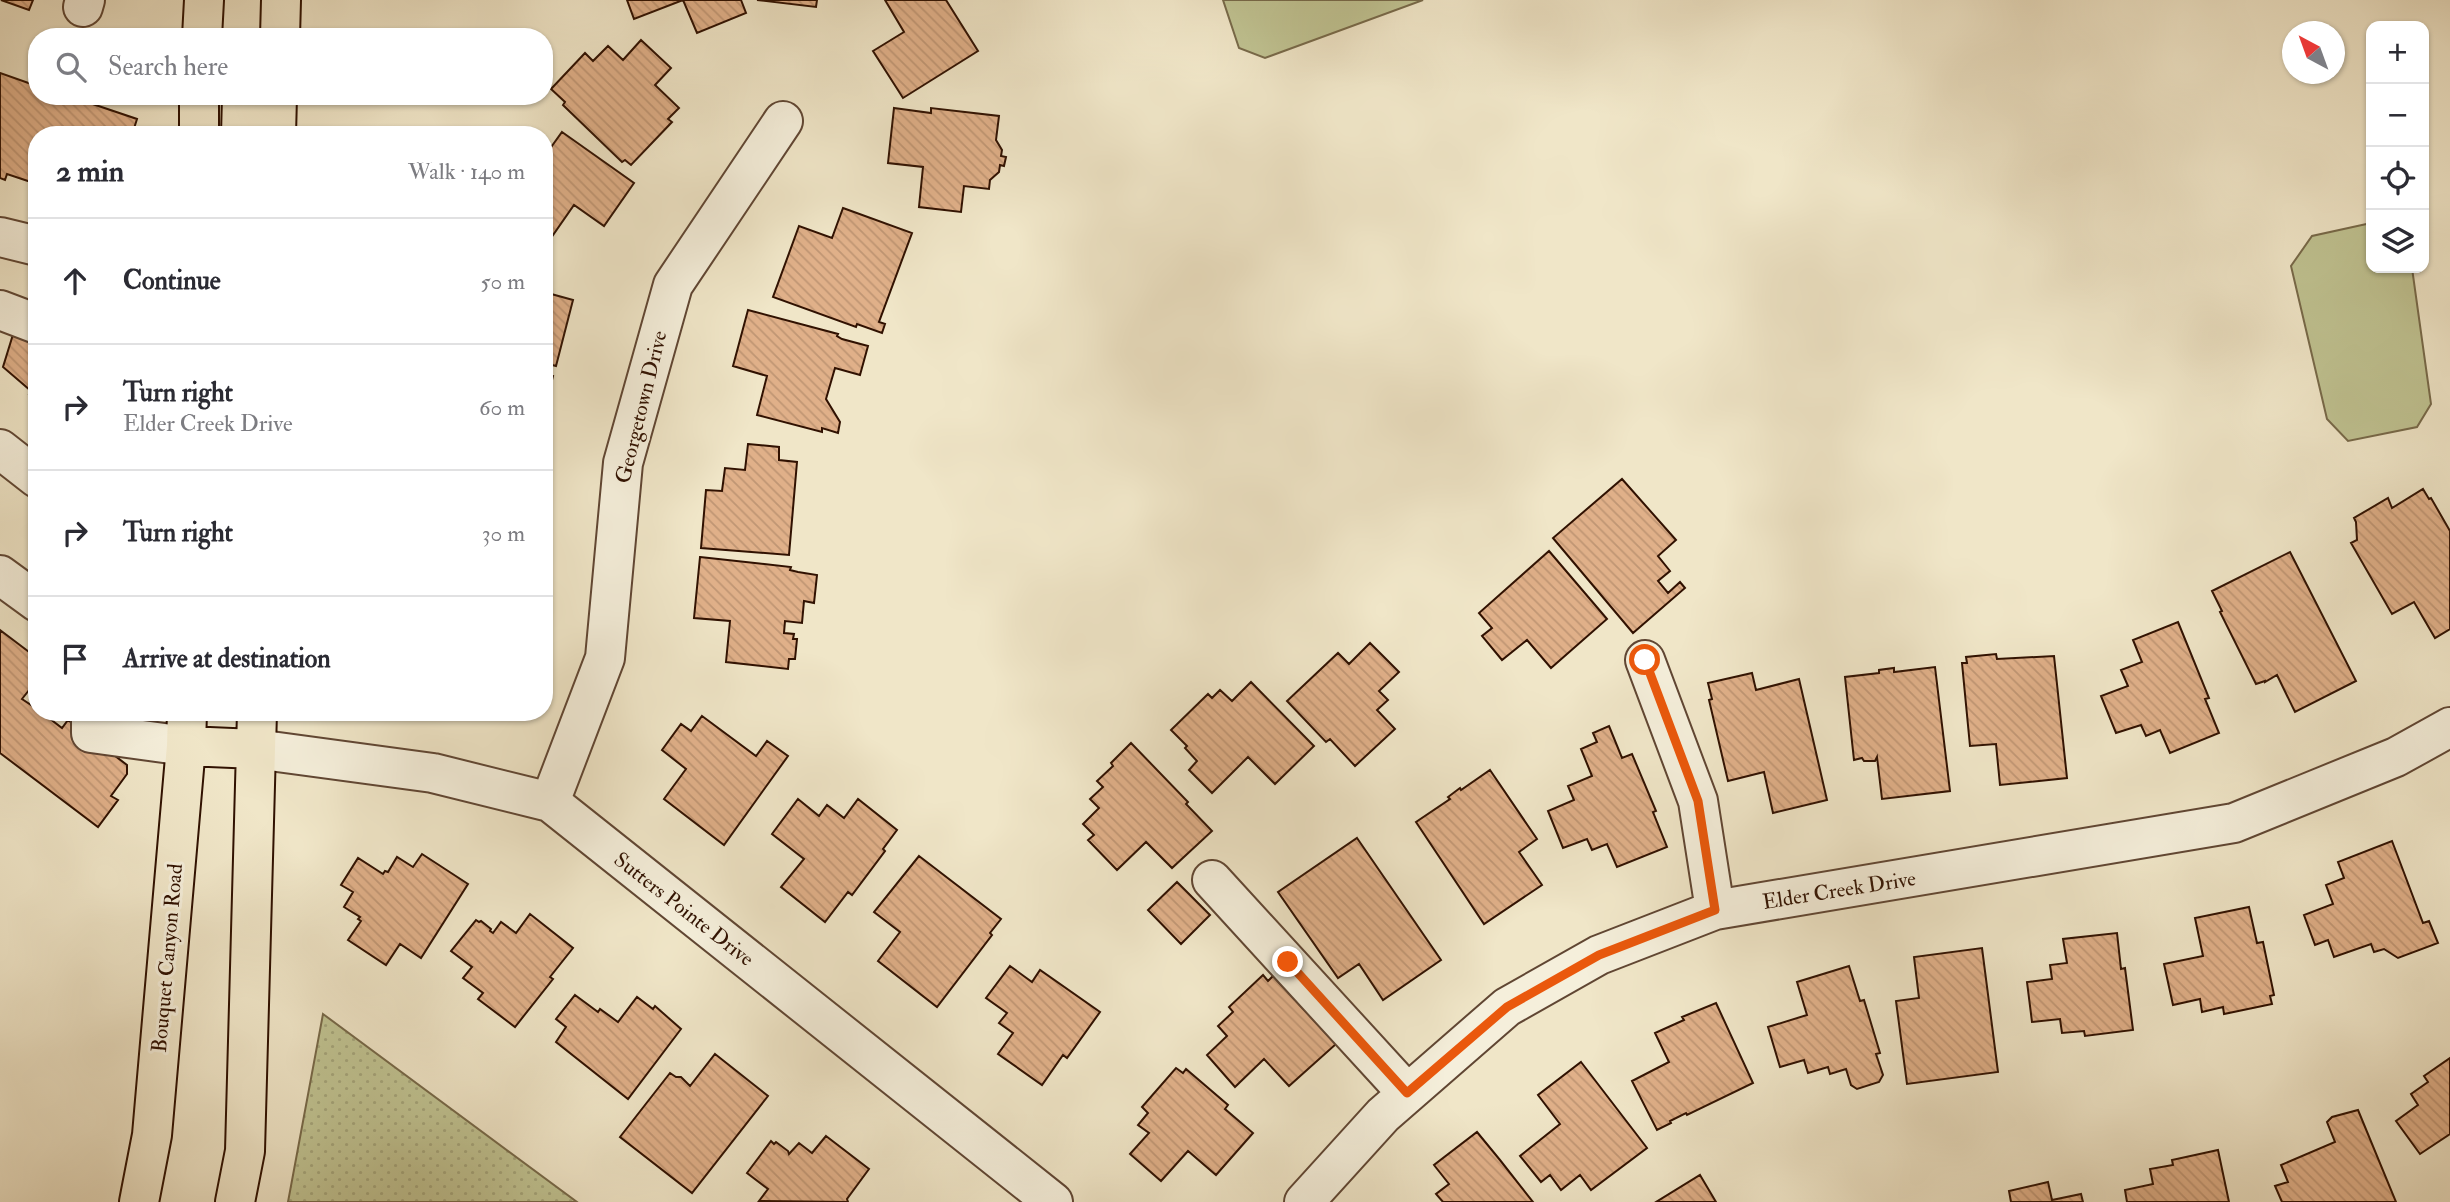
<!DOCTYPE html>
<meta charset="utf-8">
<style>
body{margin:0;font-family:"IM FELL Double Pica",serif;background:#f7f7f7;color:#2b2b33}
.controls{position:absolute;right:21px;top:21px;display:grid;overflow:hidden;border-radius:14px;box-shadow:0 2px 5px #0004}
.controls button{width:63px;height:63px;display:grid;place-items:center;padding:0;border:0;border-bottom:2px solid #e1e1e2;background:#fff;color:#2b2b33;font:35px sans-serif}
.compass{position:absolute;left:2282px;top:21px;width:63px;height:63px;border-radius:50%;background:#fff;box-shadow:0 2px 5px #0004;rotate:319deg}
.stop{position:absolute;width:21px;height:21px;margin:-16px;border:5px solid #ea580c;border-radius:50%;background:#fff}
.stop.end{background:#ea580c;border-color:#fff;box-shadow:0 2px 7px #0008}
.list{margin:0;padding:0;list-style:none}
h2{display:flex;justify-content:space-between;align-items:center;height:91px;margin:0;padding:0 28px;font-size:30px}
h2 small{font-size:23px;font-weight:400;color:#7c7c81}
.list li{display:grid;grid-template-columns:46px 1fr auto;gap:21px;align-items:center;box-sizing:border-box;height:126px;padding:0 28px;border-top:2px solid #e1e1e2}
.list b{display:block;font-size:26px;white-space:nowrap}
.list p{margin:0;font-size:23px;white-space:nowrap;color:#7c7c81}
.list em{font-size:23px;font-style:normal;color:#7c7c81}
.icon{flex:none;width:38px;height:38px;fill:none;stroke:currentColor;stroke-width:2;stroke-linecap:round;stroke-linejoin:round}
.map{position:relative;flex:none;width:2450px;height:1202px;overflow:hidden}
.search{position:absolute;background:#fff;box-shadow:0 2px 5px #0004;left:28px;top:28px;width:525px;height:77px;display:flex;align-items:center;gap:18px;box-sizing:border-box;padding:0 24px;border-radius:28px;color:#7c7c81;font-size:26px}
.panel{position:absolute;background:#fff;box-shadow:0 2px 5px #0004;left:28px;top:126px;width:525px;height:595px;border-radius:28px}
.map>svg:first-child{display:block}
.grass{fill:url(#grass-dots);stroke:#786a4a;stroke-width:2}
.pitch{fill:#c0c392;stroke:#786a4a;stroke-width:2}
.building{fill:url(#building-back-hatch);stroke:#301101;stroke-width:2}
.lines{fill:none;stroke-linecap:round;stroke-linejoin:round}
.minor-casing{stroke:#604633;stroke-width:42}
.major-casing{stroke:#301101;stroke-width:42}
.minor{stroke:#f5efdb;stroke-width:38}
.major{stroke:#f0e6c8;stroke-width:38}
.route{stroke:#ea580c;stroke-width:9}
.labels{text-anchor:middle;stroke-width:6;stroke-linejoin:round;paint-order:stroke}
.street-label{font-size:21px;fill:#301101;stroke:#f5efdb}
</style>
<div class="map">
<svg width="2450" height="1202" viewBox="0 0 2450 1202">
<defs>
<pattern id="grass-dots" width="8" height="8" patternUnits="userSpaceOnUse" patternTransform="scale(1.75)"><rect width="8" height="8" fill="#c0c392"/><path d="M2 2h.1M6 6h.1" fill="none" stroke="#a5a67c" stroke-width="1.8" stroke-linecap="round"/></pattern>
<pattern id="building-back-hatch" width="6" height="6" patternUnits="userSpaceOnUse" patternTransform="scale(1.75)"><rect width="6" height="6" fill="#e0b089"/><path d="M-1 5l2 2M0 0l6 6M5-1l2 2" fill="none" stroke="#c09674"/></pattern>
</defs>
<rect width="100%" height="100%" fill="#f0e6c8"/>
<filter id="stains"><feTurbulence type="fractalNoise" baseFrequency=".00286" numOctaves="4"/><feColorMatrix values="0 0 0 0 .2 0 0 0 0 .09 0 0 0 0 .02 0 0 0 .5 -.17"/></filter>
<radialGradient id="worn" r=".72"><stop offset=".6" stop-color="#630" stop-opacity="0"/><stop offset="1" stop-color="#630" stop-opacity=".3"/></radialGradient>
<!-- grass -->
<path class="grass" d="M323 1014 577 1202H288Z"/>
<!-- pitch -->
<path class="pitch" d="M1223 0H1423L1265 58 1239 48Z
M2371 223V268H2412L2431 404 2417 427 2348 441 2327 419 2291 266 2312 236Z"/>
<!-- building -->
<path class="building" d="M1 0H33L29 10Z
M627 0H683L634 19Z
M683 0H741L746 13 697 33Z
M757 0H817L816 7Z
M885 0H946L978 51 903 98 873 51 904 32Z
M641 40 671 68 655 85 679 108 668 119 672 122 631 165 625 160 622 162 563 105 565 102 551 89 585 53 593 61 608 46 623 60Z
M0 73 37 86V96H69L137 119 132 135H37V184L7 174 5 180 0 178Z
M894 108 931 113V108L999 116 996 140 1002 150 1001 156 1006 157 1004 166 1000 165 999 172 990 180 989 189 964 186 961 212 919 207 923 167 888 163Z
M562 132 634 183 604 226 574 205 544 248V157Z
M843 208 912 233 879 322 885 324 882 333 857 324 856 327 773 297 799 226 832 238Z
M544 292 573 300 556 366 544 363Z
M748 310 838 334 837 336 842 339 868 346 860 375 835 368 826 399 840 422 838 433 822 428V432L757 415 767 376 733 366Z
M15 328 37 335V400L29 394 31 391 3 367Z
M544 374 553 376 544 412Z
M748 444 779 447V460L797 462 789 555 701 548 706 490 722 491 725 468 745 470Z
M1622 479 1676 540 1658 556 1670 571 1658 581 1668 593 1680 582 1685 588 1633 633 1553 538Z
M2423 489 2429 499 2431 498 2450 531V629L2435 638 2414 602 2392 614 2351 543 2357 540 2356 522 2354 518 2388 498 2392 508Z
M1549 551 1607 619 1551 668 1527 640 1502 660 1482 636 1492 628 1479 613Z
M2290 552 2356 681 2295 712 2277 675 2265 682V681L2256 684 2220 612 2222 611 2212 591Z
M700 557 791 567 790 570 798 572 817 575 814 603 804 601 802 623 785 621 784 633 794 634 793 639H797L795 659H789L788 669 726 662 730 621 694 618Z
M2178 622 2209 698 2205 699 2219 733 2170 753 2160 730 2146 736 2141 725 2116 733 2101 696 2128 686 2121 670 2142 662 2133 640Z
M0 630 37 658V680L22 699 37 709V712H41L62 728 68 720 127 765V774L111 796 118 800 98 827 0 753Z
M1370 643 1399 672 1379 691 1388 700 1377 710 1395 729 1355 766 1330 739 1326 742 1287 701 1338 653 1349 664Z
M1996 654 1997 659 2054 656 2067 778 2000 785 1996 744 1970 746 1962 663H1967L1966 657Z
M1935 667 1950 791 1882 799 1877 757 1875 761H1864L1862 758 1854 760 1845 677 1879 673V670L1894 668V672Z
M1752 673 1756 690 1799 679 1827 800 1773 813 1764 772 1728 781 1709 700 1712 699 1708 683Z
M1251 682 1314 746 1275 784 1248 757 1212 793 1189 770 1197 761 1185 748 1187 746 1171 730 1208 694 1212 698 1220 690 1232 701Z
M702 716 756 756 767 741 788 756 724 845 664 799 686 769 662 750 681 724 691 731Z
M1609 726 1622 758 1632 754 1656 811 1653 812 1667 847 1617 867 1607 844 1592 850 1587 839 1563 848 1548 811 1574 800 1568 786 1592 776 1581 749 1597 742 1593 733Z
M1131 743 1188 802 1186 804 1212 831 1172 868 1146 842 1117 870 1088 840 1094 835 1083 824 1099 808 1090 799 1103 787 1097 781 1113 766 1111 763Z
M1490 770 1537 839 1519 852 1542 885 1484 924 1416 822 1450 799 1448 797 1460 788 1461 790Z
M798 799 819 816 827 805 844 818 858 799 897 830 883 849 885 851 852 895 848 892 825 922 781 887 804 859 772 834Z
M1357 838 1441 960 1383 1000 1359 964 1338 978 1278 892Z
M2392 841 2423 923 2429 921 2438 943 2398 958 2384 949 2374 952 2371 944 2334 957 2328 940 2315 945 2304 915 2333 904 2326 885 2344 878 2338 862Z
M422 854 468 884 421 958 400 944 386 965 348 940 361 921 358 919 360 917 344 907 353 892 341 885 358 858 383 874 385 871 388 872 397 857 413 867Z
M919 856 1001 919 990 933 992 935 937 1007 878 961 900 932 874 912Z
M1177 882 1210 915 1181 944 1148 910Z
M2249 907 2257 943 2263 942 2274 995 2270 996 2272 1004 2224 1014 2223 1007 2202 1012 2200 999 2173 1005 2164 964 2203 956 2195 918Z
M530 914 573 948 550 977 553 979 515 1027 478 999 483 993 463 978 472 967 451 951 476 920 479 922 481 921 491 929 490 931 493 933 501 922 516 933Z
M2117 933 2121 969 2125 968 2133 1030 2085 1036 2084 1031 2062 1033 2060 1019 2032 1022 2027 982 2052 979 2050 965 2067 963 2063 939Z
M1982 948 1998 1072 1907 1084 1896 1001 1919 998 1914 957Z
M1010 966 1032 982 1040 970 1100 1012 1067 1058 1063 1055 1042 1085 998 1054 1013 1033 999 1023 1007 1013 986 998Z
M1849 966 1860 1001 1864 1000 1880 1053 1876 1054 1883 1075 1879 1082 1857 1089 1851 1085 1846 1069 1830 1074 1828 1067 1808 1073 1804 1060 1780 1067 1768 1027 1807 1015 1797 982Z
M1263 975 1268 981 1273 976 1336 1044 1289 1086 1264 1059 1235 1087 1207 1055 1227 1036 1218 1026 1233 1012 1229 1007Z
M575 995 598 1012 600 1009 618 1022 637 997 653 1009 655 1006 681 1029 628 1099 556 1042 566 1027 556 1019Z
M1716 1003 1753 1083 1687 1115 1686 1113 1670 1121 1671 1123 1657 1130 1632 1081 1669 1062 1655 1033 1684 1020 1682 1017Z
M715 1054 768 1096 692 1193 620 1137 670 1073 676 1077H681L690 1086Z
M2450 1058V1134L2420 1154 2396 1121 2418 1105 2411 1094 2428 1082 2424 1076Z
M1581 1062 1647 1148 1591 1190 1580 1175 1561 1190 1550 1175 1541 1182 1520 1156 1560 1124 1538 1095Z
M1176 1068 1183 1073 1186 1069 1228 1105 1225 1109 1253 1133 1216 1175 1188 1151 1161 1181 1130 1154 1149 1133 1138 1125 1148 1113 1142 1107Z
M2358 1110 2396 1202H2282L2275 1186 2288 1182 2281 1165 2335 1142 2327 1122 2332 1117Z
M1477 1132 1500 1160 1533 1202H1443L1436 1194 1449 1184 1434 1165Z
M826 1136 869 1169 847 1199 848 1202 759 1201 768 1189 747 1173 771 1141 774 1144 776 1142 788 1151 789 1154 799 1143 812 1153Z
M2218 1150 2229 1202H2127L2125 1190 2153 1184 2150 1169 2173 1165 2172 1160Z
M1700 1175 1716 1202H1656Z
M2048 1182 2052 1200 2081 1194 2083 1202H2011L2009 1191Z"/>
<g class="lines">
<!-- minor casing -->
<g class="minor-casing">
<path id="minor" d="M83 7 85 0
M0 237 37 246
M0 310 37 324
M0 449 37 478
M0 575 37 602
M1645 660 1698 801 1715 910
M91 712V733L186 746
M256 749 433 773 550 802 1053 1202
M550 802 605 658 623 463 673 285 783 121
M1212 880 1407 1093
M1304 1202 1383 1115 1507 1007 1599 955 1715 910 2234 823 2396 757 2450 727"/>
</g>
<!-- major casing -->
<g class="major-casing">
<path id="major" d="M202 37 204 0
M280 37 281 0
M199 135V96
M241 135 242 96
M276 135 277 96
M186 746 256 749
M139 1202 152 1135 186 746 187 712
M235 1202 245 1151 257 712"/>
</g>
<!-- minor -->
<use href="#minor" class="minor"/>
<!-- major -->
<use href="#major" class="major"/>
</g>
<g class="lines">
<!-- route -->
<path class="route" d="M1288 962 1407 1093 1507 1007 1599 955 1715 910 1698 801 1645 660"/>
</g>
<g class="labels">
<!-- street labels -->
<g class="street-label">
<text transform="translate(641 407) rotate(-76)" y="7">Georgetown Drive</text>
<text transform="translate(1839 890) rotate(-9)" y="7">Elder Creek Drive</text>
<text transform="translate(684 909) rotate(38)" y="7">Sutters Pointe Drive</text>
<text transform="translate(167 958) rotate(-85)" y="7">Bouquet Canyon Road</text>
</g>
</g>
<rect width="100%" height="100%" filter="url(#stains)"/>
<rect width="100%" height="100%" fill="url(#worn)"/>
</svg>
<div class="controls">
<button>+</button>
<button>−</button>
<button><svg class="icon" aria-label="locate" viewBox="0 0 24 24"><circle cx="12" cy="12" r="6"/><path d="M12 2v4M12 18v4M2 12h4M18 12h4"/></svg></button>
<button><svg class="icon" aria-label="layers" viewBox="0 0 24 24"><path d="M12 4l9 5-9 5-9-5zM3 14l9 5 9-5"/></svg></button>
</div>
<svg class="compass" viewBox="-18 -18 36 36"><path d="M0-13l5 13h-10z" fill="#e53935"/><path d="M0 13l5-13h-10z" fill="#7c7c81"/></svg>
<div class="stop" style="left:1645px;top:660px"></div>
<div class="stop end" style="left:1288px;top:962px"></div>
<div class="search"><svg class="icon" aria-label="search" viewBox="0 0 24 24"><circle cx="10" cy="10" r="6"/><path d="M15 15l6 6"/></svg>Search here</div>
<section class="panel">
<h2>2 min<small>Walk · 140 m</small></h2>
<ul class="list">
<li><svg class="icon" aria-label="ahead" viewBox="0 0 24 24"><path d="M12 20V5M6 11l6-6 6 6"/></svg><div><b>Continue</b></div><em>50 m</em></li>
<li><svg class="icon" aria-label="right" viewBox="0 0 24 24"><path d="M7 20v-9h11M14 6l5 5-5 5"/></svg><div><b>Turn right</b><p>Elder Creek Drive</p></div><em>60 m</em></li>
<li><svg class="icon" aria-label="right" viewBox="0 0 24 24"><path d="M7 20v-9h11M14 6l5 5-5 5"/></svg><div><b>Turn right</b></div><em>30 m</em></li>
<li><svg class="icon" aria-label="arrive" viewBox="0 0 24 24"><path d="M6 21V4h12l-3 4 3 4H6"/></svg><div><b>Arrive at destination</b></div></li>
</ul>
</section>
</div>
